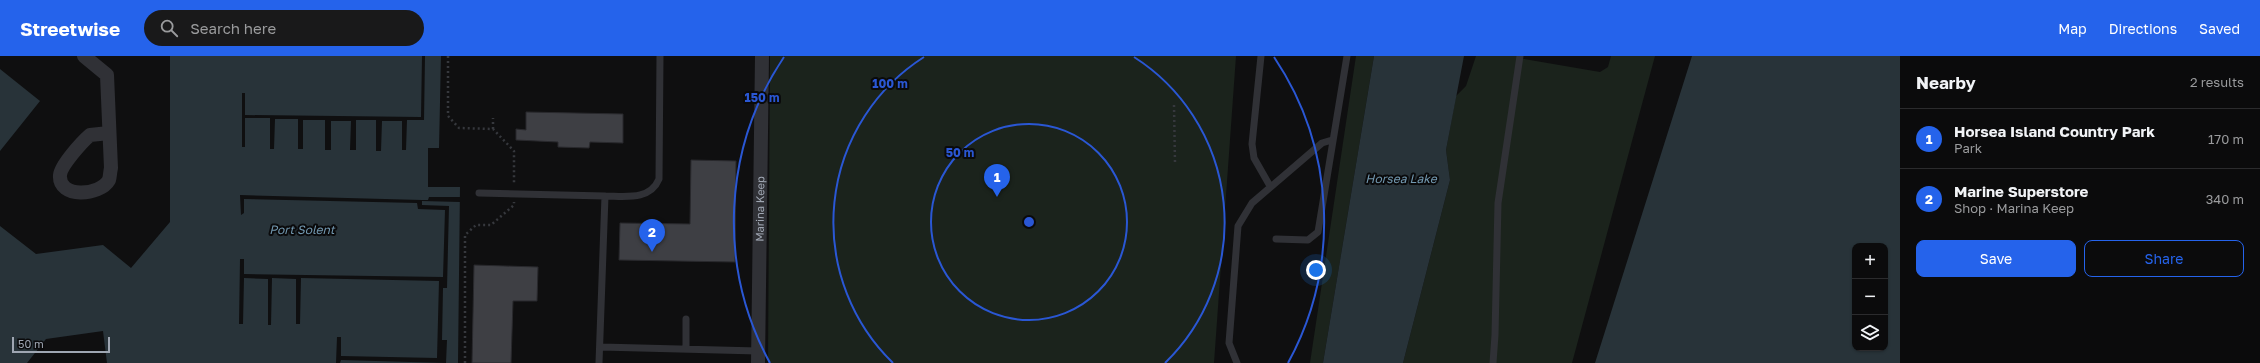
<!DOCTYPE html>
<meta charset="utf-8">
<style>
body{margin:0;font-family:"Golos Text",sans-serif;background:#19191a;color:#f1f3f6}
.controls{position:absolute;right:12px;bottom:12px;display:grid;overflow:hidden;border-radius:8px;box-shadow:0 1px 3px #0004}
.controls button{width:36px;height:36px;display:grid;place-items:center;padding:0;border:0;border-bottom:1px solid #2b2b2d;background:#0b0b0c;color:#f1f3f6;font:20px sans-serif}
.scale{position:absolute;left:12px;bottom:10px;width:98px;box-sizing:border-box;padding-left:4px;border:2px solid #9fa6b2;border-top:0;font-size:11px;line-height:14px;white-space:nowrap;color:#9fa6b2;-webkit-text-stroke:3px #0a0a0b;paint-order:stroke}
.you{position:absolute;left:1316px;top:214px;width:14px;height:14px;margin:-10px;border:3px solid #fff;border-radius:50%;background:#1a73e8;box-shadow:0 0 0 6px #1a73e833}
.badge{display:grid;place-items:center;width:26px;height:26px;border-radius:50%;background:#2563eb;color:#fff;font-size:13px;font-weight:700}
.pin{position:absolute;translate:-50% -33px;filter:drop-shadow(0 1px 2px #0008)}
.pin::after{content:'';position:absolute;top:21px;width:14px;height:12px;background:inherit;clip-path:polygon(0 0,100% 0,50% 100%)}
.list{margin:0;padding:0;list-style:none}
h2{display:flex;justify-content:space-between;align-items:center;height:52px;margin:0;padding:0 16px;font-size:17px}
h2 small{font-size:13px;font-weight:400;color:#9a9b9d}
.list li{display:grid;grid-template-columns:26px 1fr auto;gap:12px;align-items:center;box-sizing:border-box;height:60px;padding:0 16px;border-top:1px solid #2b2b2d}
.list b{display:block;font-size:15px;white-space:nowrap}
.list p{margin:0;font-size:13px;white-space:nowrap;color:#9a9b9d}
.list em{font-size:13px;font-style:normal;color:#9a9b9d}
.actions{display:flex;gap:8px;padding:12px 16px}
.actions a{flex:1;padding:9px 0;border:1px solid #2563eb;border-radius:8px;text-align:center;font-size:14px;color:#2563eb}
.actions .main{background:#2563eb;color:#fff}
.icon{flex:none;width:22px;height:22px;fill:none;stroke:currentColor;stroke-width:2;stroke-linecap:round;stroke-linejoin:round}
.map{position:relative;flex:none;width:1900px;height:307px;overflow:hidden}
header{display:flex;align-items:center;gap:24px;box-sizing:border-box;height:56px;padding:0 20px;background:#2563eb;color:#fff}
header strong{font-size:19px}
nav{display:flex;gap:22px;margin-inline-start:auto;font-size:14px}
.search{width:280px;height:36px;background:#19191a;display:flex;align-items:center;gap:10px;box-sizing:border-box;padding:0 14px;border-radius:22px;color:#9a9b9d;font-size:15px}
main{display:flex}
aside{flex:1;background:#0b0b0c}
.map>svg:first-child{display:block}
.green{fill:#1b231c}
.water{fill:#283339;fill-rule:evenodd}
.pier{fill:#0f0f10}
.building{fill:#3e3f44;stroke:#29292d}
.lines{fill:none;stroke-linecap:round;stroke-linejoin:round}
.path{stroke:#36383d;stroke-width:2.5;stroke-dasharray:2 3;stroke-linecap:butt}
.lane{stroke:#303136;stroke-width:7}
.street{stroke:#303136;stroke-width:14}
.ring{fill:none;stroke:#2a57d4;stroke-width:2}
.labels{text-anchor:middle;stroke-width:4;stroke-linejoin:round;paint-order:stroke}
.street-label{font-size:11px;fill:#9fa6b2;stroke:#0a0a0b}
.water-label{font-size:12px;font-style:italic;fill:#7399b1;stroke:#0a0a0b}
.centre{fill:#2a57d4;stroke:#0a0a0b;stroke-width:2}
.ring-label{font-size:12px;text-anchor:middle;font-weight:bold;fill:#2a57d4;stroke:#0a0a0b;stroke-width:4;stroke-linejoin:round;paint-order:stroke}
</style>
<header>
<strong>Streetwise</strong>
<div class="search"><svg class="icon" aria-label="search" viewBox="0 0 24 24"><circle cx="10" cy="10" r="6"/><path d="M15 15l6 6"/></svg>Search here</div>
<nav><a>Map</a><a>Directions</a><a>Saved</a></nav>
</header>
<main>
<div class="map">
<svg width="1900" height="307" viewBox="0 0 1900 307">
<rect width="100%" height="100%" fill="#0f0f10"/>
<!-- green -->
<path class="green" d="M770 0H1236L1214 307H768Z
M1356 0H1374L1323 307H1310Z
M1476 0H1518V2L1600 16 1608 11 1611 0H1655L1572 307H1403L1450 124 1446 94 1456 40 1466 30Z"/>
<!-- water -->
<path class="water" d="M170 0H441L439 92H428V131H460L458 307H107L103 275 46 283 27 307H0V170L36 198 103 189 131 212 170 166Z
M1374 0H1464L1446 94 1450 124 1403 307H1323Z
M1692 0H1900V307H1595ZM1855 190H1885V292H1855Z
M0 13 40 45 0 95Z"/>
<!-- pier -->
<path class="pier" d="M422 0H425L424 64H407L406 94H402V65H382L381 95H376V64H356V94H350L351 65H331V94H325V64H303V93H298V63H275L274 93H270V62H245V91H242V37H245V59L421 61Z
M240 139 422 144H428L429 141H460V146L422 145V149L449 150 447 232H443L442 284H447L446 307 341 304 340 307H336L337 281H341V300L437 302 439 225 301 222 300 268H296V223L272 222 271 269H268V223L244 222 243 268H239L240 203H244V218L443 221 445 154 418 153 417 147 244 143V157L241 159Z"/>
<!-- building -->
<path class="building" d="M526 56 623 58V87L590 86 589 92 558 91V86L516 84V73L526 74Z
M691 104 736 105 735 206 619 204 620 167 690 168Z
M474 209 538 211 537 245H513L511 307H472Z"/>
<g class="lines">
<!-- path -->
<path class="path" d="M448 0V60L459 72 493 73 514 95V129
M1174 49 1175 107
M493 73V62
M465 307V179L476 169H491L514 149V146"/>
<!-- lane -->
<path class="lane" d="M1261 0 1252 88 1254 102 1270 130
M479 137 605 140 599 307
M605 140C624 140 650 145 659 123L660 0
M1276 183 1308 184 1318 176 1347 0
M601 291 758 295
M686 293V263
M1237 307 1229 287 1238 170 1252 147 1322 87 1332 84
M1493 307 1495 279 1498 147 1520 0"/>
<!-- street -->
<g class="street">
<path d="M84 0 107 19 111 112C110 116 110 121 109 124 100 140 58 143 60 119 61 109 82 86 90 79L109 77"/>
<path id="s1" d="M758 307 762 0"/>
</g>
</g>
<!-- distance rings -->
<g class="ring">
<circle cx="1029" cy="166" r="98"/>
<path d="M893 307A196 196 0 0 1 924 1M1134 1A196 196 0 0 1 1165 307"/>
<path d="M770 307A295 295 0 0 1 784 1M1274 1A295 295 0 0 1 1288 307"/>
</g>
<g class="labels">
<!-- street labels -->
<g class="street-label">
<text dy="4" stroke="none"><textPath href="#s1" startOffset="154">Marina Keep</textPath></text>
</g>
<!-- water labels -->
<g class="water-label">
<text x="1401" y="127">Horsea Lake</text>
<text x="302" y="178">Port Solent</text>
</g>
</g>
<circle cx="1029" cy="166" r="6" class="centre"/>
<g class="ring-label">
<text x="890" y="32">100 m</text>
<text x="762" y="46">150 m</text>
<text x="960" y="101">50 m</text>
</g>
</svg>
<div class="controls">
<button>+</button>
<button>−</button>
<button><svg class="icon" aria-label="layers" viewBox="0 0 24 24"><path d="M12 4l9 5-9 5-9-5zM3 14l9 5 9-5"/></svg></button>
</div>
<div class="scale">50 m</div>
<div class="you"></div>
<div class="pin badge" style="left:997px;top:141px">1</div>
<div class="pin badge" style="left:652px;top:196px">2</div>
</div>
<aside>
<h2>Nearby<small>2 results</small></h2>
<ul class="list">
<li><span class="badge">1</span><div><b>Horsea Island Country Park</b><p>Park</p></div><em>170 m</em></li>
<li><span class="badge">2</span><div><b>Marine Superstore</b><p>Shop · Marina Keep</p></div><em>340 m</em></li>
</ul>
<div class="actions"><a class="main">Save</a><a>Share</a></div>
</aside>
</main>
